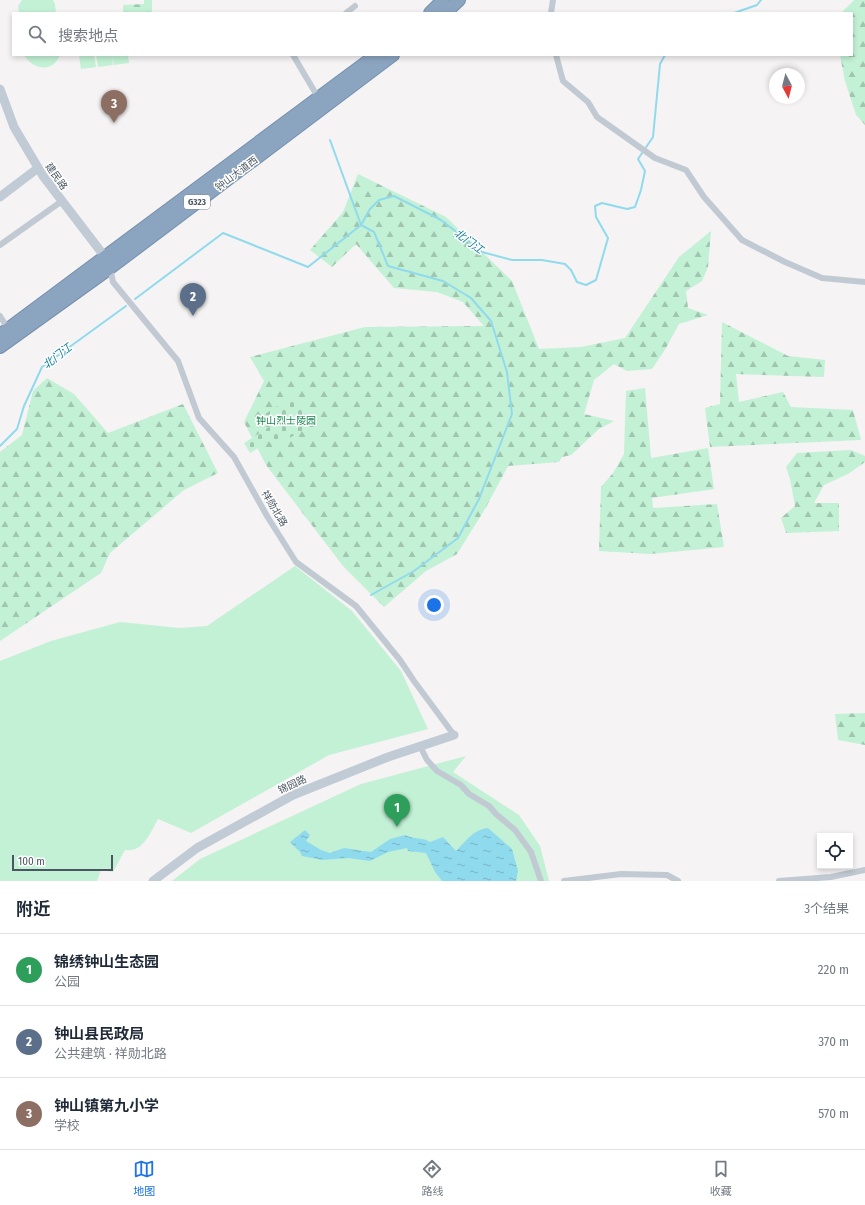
<!DOCTYPE html>
<html lang="zh">
<meta charset="utf-8">
<style>
body{margin:0;font-family:"Fira Sans Condensed","Noto Sans SC",sans-serif;background:#f2f2f3;color:#1f2937}
.controls{position:absolute;right:12px;bottom:12px;display:grid;overflow:hidden;border-radius:0px;box-shadow:0 2px 6px #0003}
.controls button{width:36px;height:36px;display:grid;place-items:center;padding:0;border:0;border-bottom:1px solid #e0e1e3;background:#fff;color:#1f2937;font:20px sans-serif}
.compass{position:absolute;left:769px;top:68px;width:36px;height:36px;border-radius:50%;background:#fff;box-shadow:0 2px 6px #0003;rotate:173deg}
.scale{position:absolute;left:12px;bottom:10px;width:101px;box-sizing:border-box;padding-left:4px;border:2px solid #4a5661;border-top:0;font-size:11px;line-height:14px;white-space:nowrap;color:#4a5661;-webkit-text-stroke:3px #fff;paint-order:stroke}
.you{position:absolute;left:434px;top:605px;width:14px;height:14px;margin:-10px;border:3px solid #fff;border-radius:50%;background:#1a73e8;box-shadow:0 0 0 6px #1a73e833}
.badge{display:grid;place-items:center;width:26px;height:26px;border-radius:50%;background:#1a73e8;color:#fff;font-size:13px;font-weight:700}
.pin{position:absolute;translate:-50% -33px;filter:drop-shadow(0 1px 2px #0008)}
.pin::after{content:'';position:absolute;top:21px;width:14px;height:12px;background:inherit;clip-path:polygon(0 0,100% 0,50% 100%)}
.list{margin:0;padding:0;list-style:none}
h2{display:flex;justify-content:space-between;align-items:center;height:52px;margin:0;padding:0 16px;font-size:17px}
h2 small{font-size:13px;font-weight:400;color:#747a83}
.list li{display:grid;grid-template-columns:26px 1fr auto;gap:12px;align-items:center;box-sizing:border-box;height:72px;padding:0 16px;border-top:1px solid #e0e1e3}
.list b{display:block;font-size:15px;white-space:nowrap}
.list p{margin:0;font-size:13px;white-space:nowrap;color:#747a83}
.list em{font-size:13px;font-style:normal;color:#747a83}
.icon{flex:none;width:22px;height:22px;fill:none;stroke:currentColor;stroke-width:2;stroke-linecap:round;stroke-linejoin:round}
.map{position:relative;flex:none;width:865px;height:881px;overflow:hidden}
.search{position:absolute;background:#fff;box-shadow:0 2px 6px #0003;left:12px;right:12px;top:12px;height:44px;display:flex;align-items:center;gap:10px;box-sizing:border-box;padding:0 14px;border-radius:0px;color:#747a83;font-size:15px}
.sheet{height:268px;background:#fff}
nav{display:flex;justify-content:space-around;align-items:center;box-sizing:border-box;height:56px;border-top:1px solid #e0e1e3;background:#fff;font-size:11px;color:#747a83}
nav a{display:grid;justify-items:center;gap:2px}
nav .on{color:#1a73e8}
.map>svg:first-child{display:block}
.green{fill:#c3f1d5}
.forest{fill:url(#forest-firs)}
.cemetery{fill:url(#cemetery-stones)}
.water{fill:url(#water-ripples)}
.lines{fill:none;stroke-linecap:round;stroke-linejoin:round}
.stream{stroke:#90daee;stroke-width:2}
.highway-casing{stroke:#7690ad;stroke-width:14}
.street{stroke:#c1cad2;stroke-width:6}
.secondary{stroke:#c1cbd6;stroke-width:9}
.highway{stroke:#8ba5c1;stroke-width:12}
.labels{text-anchor:middle;stroke-width:3;stroke-linejoin:round;paint-order:stroke}
.shield{fill:#fff;stroke:#808990;stroke-width:1}
.shield-label{font-size:9px;font-weight:bold;fill:#4a5661}
.street-label{font-size:10px;fill:#4a5661;stroke:#fff}
.park-label{font-size:10px;fill:#17864f;stroke:#fff}
.water-label{font-size:11px;font-style:italic;fill:#0c7c9b;stroke:#fff}
</style>
<div class="map">
<svg width="865" height="881" viewBox="0 0 865 881">
<defs>
<pattern id="forest-firs" width="22" height="20" patternUnits="userSpaceOnUse"><rect width="22" height="20" fill="#c3f1d5"/><path d="M5 1l3.5 6h-7zM16 11l3.5 6h-7z" fill="#a0c6b0"/></pattern>
<pattern id="cemetery-stones" width="16" height="16" patternUnits="userSpaceOnUse"><rect width="16" height="16" fill="#c3f1d5"/><path d="M2 7V4a2 2 0 0 1 4 0v3zM10 15v-3a2 2 0 0 1 4 0v3z" fill="#a0c6b0"/></pattern>
<pattern id="water-ripples" width="26" height="14" patternUnits="userSpaceOnUse"><rect width="26" height="14" fill="#90daee"/><path d="M2 4q2-2 4 0t4 0M15 11q2-2 4 0t4 0" fill="none" stroke="#78b4c4"/></pattern>
</defs>
<rect width="100%" height="100%" fill="#f5f3f3"/>
<!-- green -->
<path class="green" d="M22 0H53L55 4 56 13H19L18 6Z
M24 55H60C53 73 33 70 24 55Z
M79 55H94L96 67 81 69Z
M96 55H112L113 65 98 67Z
M112 55H128L129 63 114 65Z
M295 566 352 611 401 671 428 729 329 755 191 833 158 819C150 833 143 853 125 850L113 872 101 870 97 881H0V661L51 641 120 622 180 628 207 626Z
M466 756 453 772 519 815 540 846 549 881H172L200 859 361 784Z"/>
<!-- forest -->
<path class="forest" d="M144 0H152V13H123V5L144 4Z
M854 0H865V125L856 115 845 81 840 55H852V13H841Z
M358 174 446 217 512 281 539 349 581 347 625 338 679 257 711 231 708 267 702 281 686 291 688 308 708 315 679 324 666 348 652 369 627 371 614 364 594 380 584 414 614 421 599 429 571 455 562 457 559 462 508 466 485 509 457 554 426 571 384 607 343 566 266 465 244 422 264 381 250 357 365 327 484 326 463 302 437 292 394 288 356 244 332 267 310 250 343 212Z
M722 322 788 356 825 360 824 377 736 374 739 402 783 392 791 407 853 410 861 440 710 447 705 408 720 404Z
M47 378 74 394 108 433 183 404 218 473 184 490 110 553 101 573 0 641V452L22 435 33 391Z
M645 388 651 458 708 448 714 489 652 498 653 508 717 504 724 547 650 554 599 551 601 487 613 473 624 454 626 391Z
M851 450 865 456V462L848 474 824 485 814 503H839V531L786 533 781 518 795 506 790 479 786 467 797 453Z
M865 713V745L838 740 835 714Z"/>
<!-- cemetery -->
<path class="cemetery" d="M295 395 313 424 278 445 274 438 250 453 244 443 269 427 262 416Z"/>
<!-- water -->
<path class="water" d="M488 828 512 849 518 871 516 881H442L435 872 426 853 408 851 407 848 388 852 370 861 348 858 322 860 302 856 300 852 290 842 305 830 310 835 306 841 321 850 330 853 344 848 371 852 390 839 405 835C415 840 423 837 430 842L443 837 456 851C465 842 474 829 488 828Z"/>
<g class="lines">
<!-- stream -->
<path class="stream" d="M734 13 757 5 761 0
M330 140 361 225 374 232 388 266 443 281 471 298 491 321 507 372 512 414 479 499 458 538 414 571 371 595
M135 299 223 233 308 267 361 225 370 209 379 200 394 196 441 220 482 252 512 260H542L565 264 571 270 577 282 586 285 596 280 608 238 596 217 595 206 602 203 627 209 635 207 641 190 645 171 638 159 653 137 660 64 665 55
M0 446 17 429 24 406 42 367 126 306"/>
<!-- highway casing -->
<g class="highway-casing">
<path id="highway" d="M430 13 443 0
M445 13 459 0
M0 335 376 55
M0 347 110 268 393 55"/>
</g>
<!-- street -->
<path class="street" d="M346 13 355 6
M551 13 553 0
M293 55 319 99
M556 55 563 81 588 102 597 117 655 158 686 170 704 197 742 240 785 262 822 278 865 282
M0 245 62 201
M110 268 113 282 178 361 199 418 234 457 267 516 296 562 356 606 400 660 414 681 454 735
M0 316 9 330
M420 746 427 760 437 771 461 785 469 794 489 806 496 814 515 830 531 852 541 881
M564 881 621 874 667 875 678 881
M779 881 831 877 865 870"/>
<!-- secondary -->
<path class="secondary" d="M0 89 14 127 43 176 105 257 107 261
M0 197 38 168
M153 881 197 848 293 795 388 757 454 735"/>
<!-- highway -->
<use href="#highway" class="highway"/>
</g>
<g class="labels">
<!-- shield labels -->
<rect class="shield" x="184" y="195" width="26" height="14" rx="3"/>
<g class="shield-label">
<text x="197" y="205">G323</text>
</g>
<!-- street labels -->
<g class="street-label">
<text transform="translate(236 173) rotate(-37)" y="4">钟山大道西</text>
<text transform="translate(57 176) rotate(55)" y="4">建民路</text>
<text transform="translate(275 508) rotate(59)" y="4">祥勋北路</text>
<text transform="translate(292 784) rotate(-25)" y="4">锦园路</text>
</g>
<!-- park labels -->
<g class="park-label">
<text x="286" y="424">钟山烈士陵园</text>
</g>
<!-- water labels -->
<g class="water-label">
<text transform="translate(469 241) rotate(36)" y="4">北门江</text>
<text transform="translate(57 356) rotate(-38)" y="4">北门江</text>
</g>
</g>
</svg>
<div class="controls">
<button><svg class="icon" aria-label="locate" viewBox="0 0 24 24"><circle cx="12" cy="12" r="6"/><path d="M12 2v4M12 18v4M2 12h4M18 12h4"/></svg></button>
</div>
<svg class="compass" viewBox="-18 -18 36 36"><path d="M0-13l5 13h-10z" fill="#e53935"/><path d="M0 13l5-13h-10z" fill="#747a83"/></svg>
<div class="scale">100 m</div>
<div class="you"></div>
<div class="pin badge" style="left:397px;top:827px;background:#2e9e5b">1</div>
<div class="pin badge" style="left:193px;top:316px;background:#5c6f8a">2</div>
<div class="pin badge" style="left:114px;top:123px;background:#8d6e63">3</div>
<div class="search"><svg class="icon" aria-label="search" viewBox="0 0 24 24"><circle cx="10" cy="10" r="6"/><path d="M15 15l6 6"/></svg>搜索地点</div>
</div>
<section class="sheet">
<h2>附近<small>3个结果</small></h2>
<ul class="list">
<li><span class="badge" style="background:#2e9e5b">1</span><div><b>锦绣钟山生态园</b><p>公园</p></div><em>220 m</em></li>
<li><span class="badge" style="background:#5c6f8a">2</span><div><b>钟山县民政局</b><p>公共建筑 · 祥勋北路</p></div><em>370 m</em></li>
<li><span class="badge" style="background:#8d6e63">3</span><div><b>钟山镇第九小学</b><p>学校</p></div><em>570 m</em></li>
</ul>
</section>
<nav>
<a class="on"><svg class="icon" aria-label="map" viewBox="0 0 24 24"><path d="M3 6l6-2 6 2 6-2v14l-6 2-6-2-6 2zM9 4v14M15 6v14"/></svg>地图</a>
<a><svg class="icon" aria-label="directions" viewBox="0 0 24 24"><path d="M12 3l9 9-9 9-9-9zM9 14v-3h6M13 9l2 2-2 2"/></svg>路线</a>
<a><svg class="icon" aria-label="saved" viewBox="0 0 24 24"><path d="M7 4h10v16l-5-4-5 4z"/></svg>收藏</a>
</nav>
